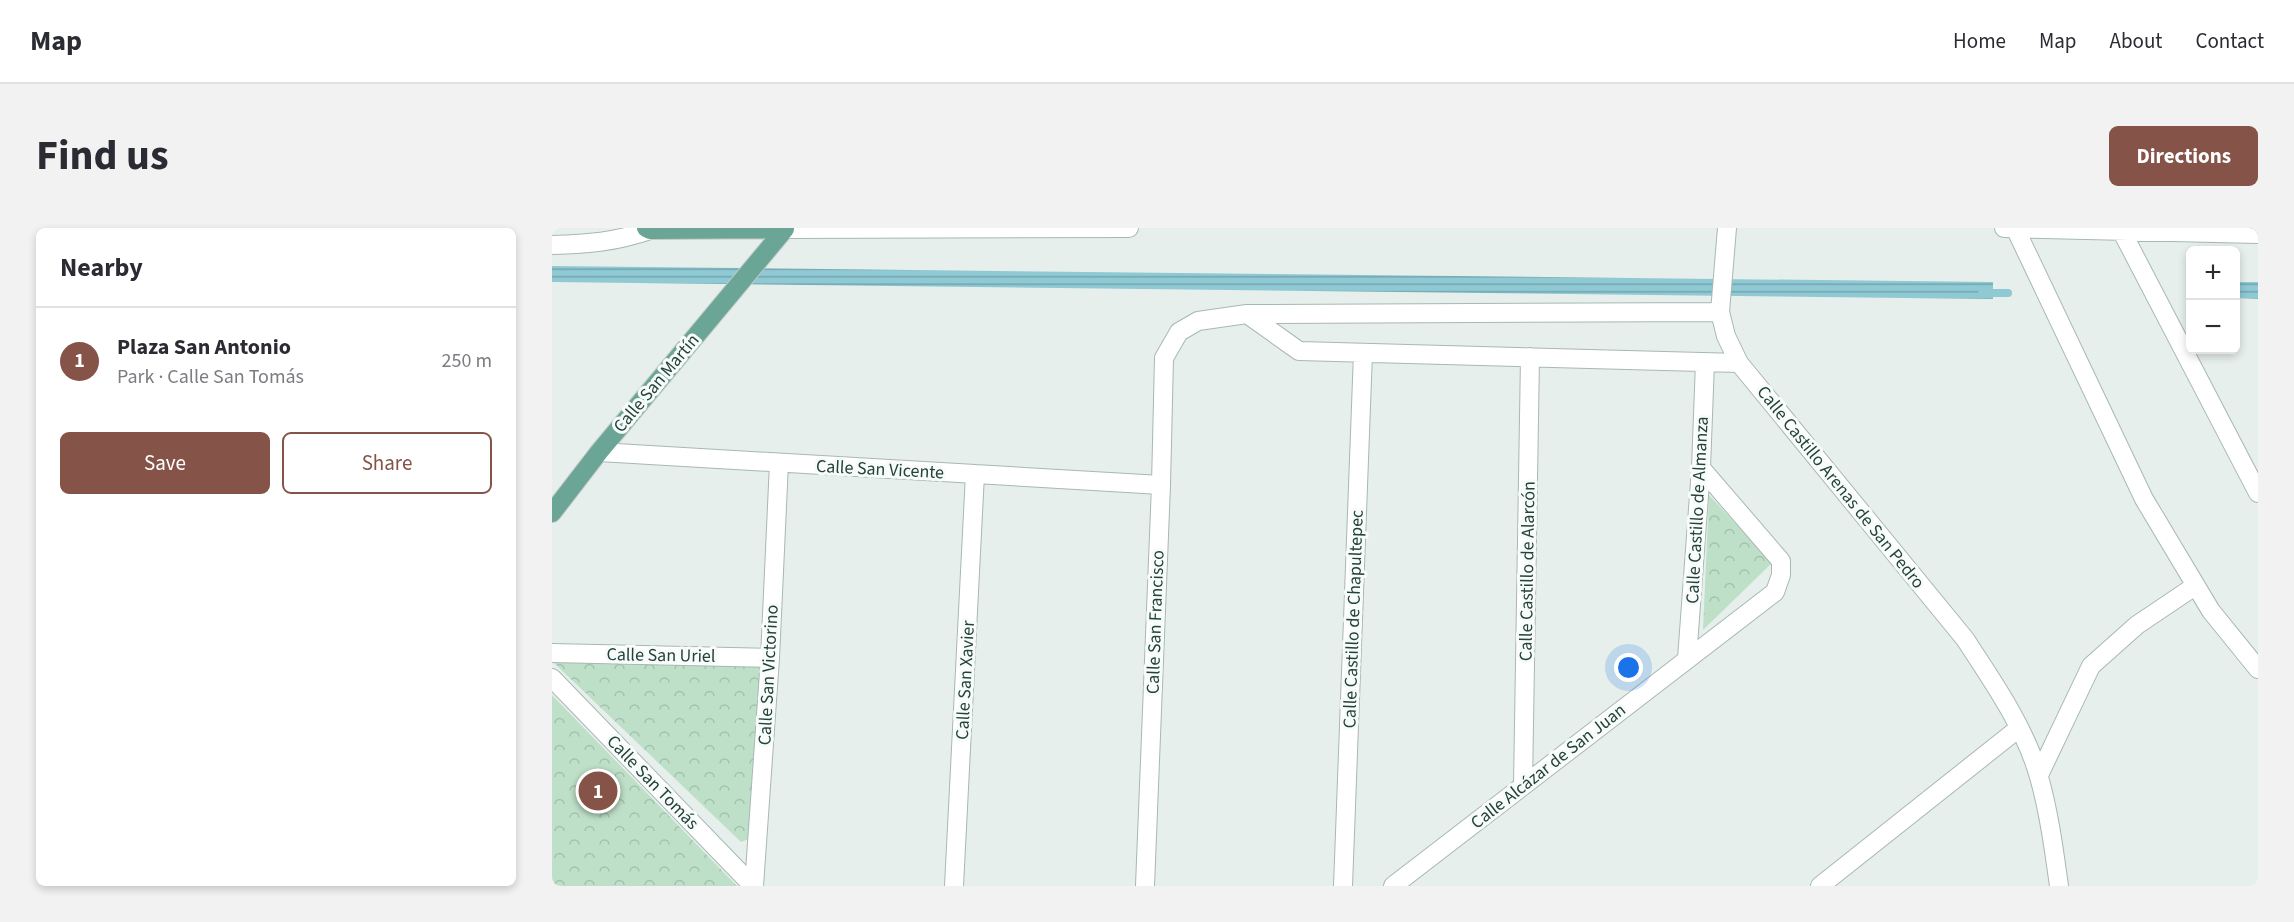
<!DOCTYPE html>
<meta charset="utf-8">
<style>
body{margin:0;font-family:"Source Sans 3",sans-serif;background:#f2f2f3;color:#2b2b33}
.controls{position:absolute;right:18px;top:18px;display:grid;overflow:hidden;border-radius:9px;box-shadow:0 3px 9px #0003}
.controls button{width:54px;height:54px;display:grid;place-items:center;padding:0;border:0;border-bottom:2px solid #e1e1e2;background:#fff;color:#2b2b33;font:30px sans-serif}
.you{position:absolute;left:1077px;top:440px;width:21px;height:21px;margin:-15px;border:4px solid #fff;border-radius:50%;background:#1a73e8;box-shadow:0 0 0 9px #1a73e833}
.badge{display:grid;place-items:center;width:39px;height:39px;border-radius:50%;background:#855347;color:#fff;font-size:20px;font-weight:700}
.pin{position:absolute;translate:-50% -50%;border:3px solid #fff;box-shadow:0 2px 6px #0006}
.list{margin:0;padding:0;list-style:none}
h2{display:flex;justify-content:space-between;align-items:center;height:78px;margin:0;padding:0 24px;font-size:26px}
h2 small{font-size:20px;font-weight:400;color:#7c7c81}
.list li{display:grid;grid-template-columns:39px 1fr auto;gap:18px;align-items:center;box-sizing:border-box;height:108px;padding:0 24px;border-top:2px solid #e1e1e2}
.list b{display:block;font-size:22px;white-space:nowrap}
.list p{margin:0;font-size:20px;white-space:nowrap;color:#7c7c81}
.list em{font-size:20px;font-style:normal;color:#7c7c81}
.actions{display:flex;gap:12px;padding:18px 24px}
.actions a{flex:1;padding:14px 0;border:2px solid #855347;border-radius:9px;text-align:center;font-size:21px;color:#855347}
.actions .main{background:#855347;color:#fff}
.map{position:relative;flex:none;width:1706px;height:658px;overflow:hidden;border-radius:9px}
header{display:flex;align-items:center;gap:36px;box-sizing:border-box;height:84px;padding:0 30px;background:#fff;border-bottom:2px solid #e1e1e2}
header strong{font-size:28px}
nav{display:flex;gap:33px;margin-inline-start:auto;font-size:21px}
.intro{display:flex;align-items:center;justify-content:space-between;box-sizing:border-box;height:144px;padding:0 36px}
h1{margin:0;font-size:42px}
.button{padding:15px 27px;border-radius:9px;background:#855347;color:#fff;font-size:21px;font-weight:700}
main{display:flex;gap:36px;padding:0 36px}
aside{flex:1;background:#fff;border-radius:9px;box-shadow:0 3px 9px #0003}
.map>svg:first-child{display:block}
.park{fill:url(#park-crowns)}
.water{fill:url(#water-rules)}
.lines{fill:none;stroke-linecap:round;stroke-linejoin:round}
.stream{stroke:#8ec9d4;stroke-width:8}
.minor-casing{stroke:#a8b8b2;stroke-width:20}
.major-casing{stroke:#c2cac8;stroke-width:20}
.minor{stroke:#fff;stroke-width:18}
.major{stroke:#6aa596;stroke-width:18}
.labels{text-anchor:middle;stroke-width:6;stroke-linejoin:round;paint-order:stroke}
.street-label{font-size:18px;fill:#24423a;stroke:#f7fbf9}
</style>
<header>
<strong>Map</strong>
<nav><a>Home</a><a>Map</a><a>About</a><a>Contact</a></nav>
</header>
<div class="intro"><h1>Find us</h1><a class="button">Directions</a></div>
<main>
<aside>
<h2>Nearby<small></small></h2>
<ul class="list">
<li><span class="badge">1</span><div><b>Plaza San Antonio</b><p>Park · Calle San Tomás</p></div><em>250 m</em></li>
</ul>
<div class="actions"><a class="main">Save</a><a>Share</a></div>
</aside>
<div class="map">
<svg width="1706" height="658" viewBox="0 0 1706 658">
<defs>
<pattern id="park-crowns" width="20" height="18" patternUnits="userSpaceOnUse" patternTransform="scale(1.5)"><rect width="20" height="18" fill="#bfe0c8"/><path d="M2 6a3 3 0 1 1 6 0M12 15a3 3 0 1 1 6 0" fill="none" stroke="#a4c1ad"/></pattern>
<pattern id="water-rules" width="6" height="5" patternUnits="userSpaceOnUse" patternTransform="scale(1.5)"><rect width="6" height="5" fill="#8ec9d4"/><path d="M0 2.5h6" fill="none" stroke="#74a5ad"/></pattern>
</defs>
<rect width="100%" height="100%" fill="#e6efeb"/>
<!-- park -->
<path class="park" d="M1157 267 1220 335 1151 402Z
M0 433 209 438 197 611 189 614Z
M0 467 185 658H0Z"/>
<!-- water -->
<path class="water" d="M0 38 1441 54V71L0 54Z
M1684 54H1706V71L1684 70Z"/>
<g class="lines">
<!-- stream -->
<path class="stream" d="M1430 65H1456"/>
<!-- minor casing -->
<g class="minor-casing">
<path id="minor" d="M1175 0 1168 84 1174 108 1187 135 1413 411C1440 452 1474 501 1487 549 1497 584 1502 622 1507 658
M1452 0 1706 6
M1463 0 1592 271 1659 383 1706 441
M1568 0 1706 265
M233 1 577 0
M0 17C36 16 63 14 98 2
M695 86 747 123 1187 135
M47 224 609 257
M0 425 218 430
M1135 431 1149 240 1153 134
M0 450 201 658
M1487 547 1539 438 1585 397 1643 358
M971 557 978 129
M202 658 218 430 227 235
M402 658 423 246
M593 658 609 257 612 130 627 104 646 93 695 86 1168 84
M791 658 811 125
M841 658 1223 364 1229 347V333L1149 240
M1268 658 1467 500"/>
</g>
<!-- major casing -->
<g class="major-casing">
<path id="major" d="M94 0 98 2 233 1
M0 285 47 224 233 1"/>
</g>
<!-- minor -->
<use href="#minor" class="minor"/>
<!-- major -->
<use href="#major" class="major"/>
</g>
<g class="labels">
<!-- street labels -->
<g class="street-label">
<text transform="translate(104 155) rotate(-50)" y="6">Calle San Martín</text>
<text transform="translate(328 241) rotate(3)" y="6">Calle San Vicente</text>
<text transform="translate(1289 259) rotate(51)" y="6">Calle Castillo Arenas de San Pedro</text>
<text transform="translate(1145 282) rotate(-87)" y="6">Calle Castillo de Almanza</text>
<text transform="translate(975 343) rotate(-89)" y="6">Calle Castillo de Alarcón</text>
<text transform="translate(801 391) rotate(-88)" y="6">Calle Castillo de Chapultepec</text>
<text transform="translate(603 394) rotate(-88)" y="6">Calle San Francisco</text>
<text transform="translate(109 427) rotate(1)" y="6">Calle San Uriel</text>
<text transform="translate(216 447) rotate(-87)" y="6">Calle San Victorino</text>
<text transform="translate(413 452) rotate(-87)" y="6">Calle San Xavier</text>
<text transform="translate(996 538) rotate(-38)" y="6">Calle Alcázar de San Juan</text>
<text transform="translate(101 554) rotate(46)" y="6">Calle San Tomás</text>
</g>
</g>
</svg>
<div class="controls">
<button>+</button>
<button>−</button>
</div>
<div class="you"></div>
<div class="pin badge" style="left:46px;top:563px">1</div>
</div>
</main>
